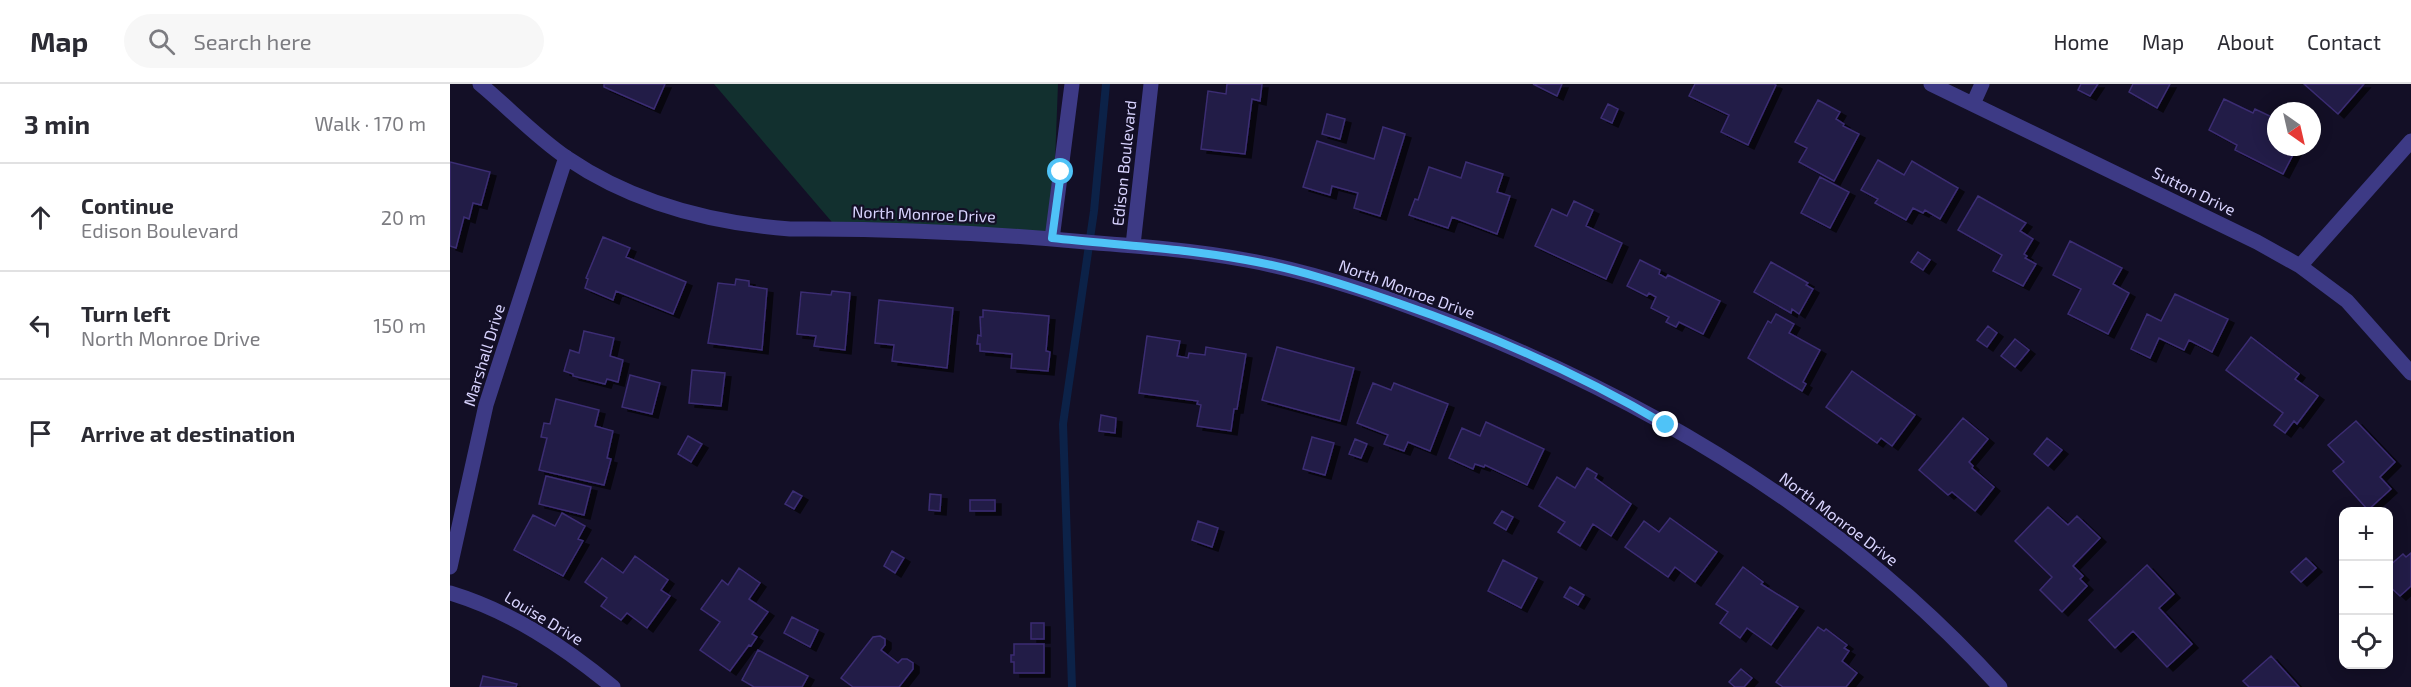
<!DOCTYPE html>
<meta charset="utf-8">
<style>
body{margin:0;font-family:"Exo 2",sans-serif;background:#f7f7f7;color:#2b2b33}
.controls{position:absolute;right:18px;bottom:18px;display:grid;overflow:hidden;border-radius:12px;box-shadow:0 3px 15px #0003}
.controls button{width:54px;height:54px;display:grid;place-items:center;padding:0;border:0;border-bottom:2px solid #e1e1e2;background:#fff;color:#2b2b33;font:30px sans-serif}
.compass{position:absolute;left:1817px;top:18px;width:54px;height:54px;border-radius:50%;background:#fff;box-shadow:0 3px 15px #0003;rotate:146deg}
.stop{position:absolute;width:18px;height:18px;margin:-14px;border:4px solid #4fc3f7;border-radius:50%;background:#fff}
.stop.end{background:#4fc3f7;border-color:#fff;box-shadow:0 2px 6px #0008}
.list{margin:0;padding:0;list-style:none}
h2{display:flex;justify-content:space-between;align-items:center;height:78px;margin:0;padding:0 24px;font-size:26px}
h2 small{font-size:20px;font-weight:400;color:#7c7c81}
.list li{display:grid;grid-template-columns:39px 1fr auto;gap:18px;align-items:center;box-sizing:border-box;height:108px;padding:0 24px;border-top:2px solid #e1e1e2}
.list b{display:block;font-size:22px;white-space:nowrap}
.list p{margin:0;font-size:20px;white-space:nowrap;color:#7c7c81}
.list em{font-size:20px;font-style:normal;color:#7c7c81}
.icon{flex:none;width:33px;height:33px;fill:none;stroke:currentColor;stroke-width:2;stroke-linecap:round;stroke-linejoin:round}
.map{position:relative;flex:none;width:1961px;height:603px;overflow:hidden}
header{display:flex;align-items:center;gap:36px;box-sizing:border-box;height:84px;padding:0 30px;background:#fff;border-bottom:2px solid #e1e1e2}
header strong{font-size:28px}
nav{display:flex;gap:33px;margin-inline-start:auto;font-size:21px}
.search{width:420px;height:54px;background:#f7f7f7;display:flex;align-items:center;gap:15px;box-sizing:border-box;padding:0 21px;border-radius:33px;color:#7c7c81;font-size:22px}
main{display:flex}
aside{flex:1;background:#fff}
.map>svg:first-child{display:block}
.green{fill:#12302f}
.lines{fill:none;stroke-linecap:round;stroke-linejoin:round}
.stream{stroke:#0c2248;stroke-width:8}
.building{fill:#241b47;stroke:#3b2d73;stroke-width:1.5;filter:url(#shadow)}
.minor{stroke:#3d3a85;stroke-width:15}
.route{stroke:#4fc3f7;stroke-width:8}
.labels{text-anchor:middle;stroke-width:4.5;stroke-linejoin:round;paint-order:stroke}
.street-label{font-size:16px;fill:#d9d4ff;stroke:#130f26}
</style>
<header>
<strong>Map</strong>
<div class="search"><svg class="icon" aria-label="search" viewBox="0 0 24 24"><circle cx="10" cy="10" r="6"/><path d="M15 15l6 6"/></svg>Search here</div>
<nav><a>Home</a><a>Map</a><a>About</a><a>Contact</a></nav>
</header>
<main>
<aside>
<h2>3 min<small>Walk · 170 m</small></h2>
<ul class="list">
<li><svg class="icon" aria-label="ahead" viewBox="0 0 24 24"><path d="M12 20V5M6 11l6-6 6 6"/></svg><div><b>Continue</b><p>Edison Boulevard</p></div><em>20 m</em></li>
<li><svg class="icon" aria-label="left" viewBox="0 0 24 24"><path d="M17 20v-9H6M10 6l-5 5 5 5"/></svg><div><b>Turn left</b><p>North Monroe Drive</p></div><em>150 m</em></li>
<li><svg class="icon" aria-label="arrive" viewBox="0 0 24 24"><path d="M6 21V4h12l-3 4 3 4H6"/></svg><div><b>Arrive at destination</b></div></li>
</ul>
</aside>
<div class="map">
<svg width="1961" height="603" viewBox="0 0 1961 603">
<defs>
<filter id="shadow"><feDropShadow dx="6" dy="4" stdDeviation="0" flood-color="#0009"/></filter>
</defs>
<rect width="100%" height="100%" fill="#130f26"/>
<!-- green -->
<path class="green" d="M264 0H608L602 155 387 144Z"/>
<g class="lines">
<!-- stream -->
<path class="stream" d="M622 603 613 340 644 127 656 0"/>
</g>
<!-- building -->
<path class="building" d="M154 0H215L204 25 154 3Z
M777 0H812L810 17 802 15 795 70 751 65 758 7 776 10Z
M1083 0H1112L1107 12Z
M1245 0H1324L1326 1 1298 61 1271 48 1279 31 1239 12Z
M1631 0H1648L1640 12 1628 6Z
M1683 0H1720L1707 24 1679 8Z
M1854 0H1914L1888 30Z
M1774 15 1803 29 1805 25 1826 35V63H1847L1833 90 1785 66 1787 61 1759 46Z
M1368 16 1390 28 1386 35 1394 40 1393 42 1409 50 1384 97 1349 78 1357 64 1345 58Z
M1158 20 1168 25 1162 39 1151 34Z
M877 30 895 35 890 55 872 50Z
M933 43 955 50 930 132 904 124 908 109 882 102 880 111 853 103 867 57 924 75Z
M1428 76 1454 91 1462 77 1508 104 1490 135 1475 126 1473 129 1463 124 1456 136 1425 119 1428 115 1411 106Z
M0 78 40 88 31 121 23 119 19 135 14 133 6 164 0 162Z
M1016 78 1053 90 1047 108 1060 112 1047 150 1002 133 998 144 959 131 965 115 968 116 979 83 1011 94Z
M1370 93 1399 108 1380 144 1351 129Z
M1528 112 1576 139 1570 147 1583 155 1574 170 1577 172 1575 174 1586 180 1573 202 1543 187 1552 171 1508 146Z
M1124 117 1143 126 1136 142 1172 159 1156 195 1085 162 1102 125 1117 132Z
M153 153 180 164 176 173 236 198 223 230 166 207 163 216 135 204 138 195 136 194Z
M1620 157 1672 184 1663 200 1679 209 1658 250 1618 230 1631 205 1603 191Z
M1468 168 1480 176 1473 186 1461 178Z
M1190 176 1210 186 1209 190 1216 194 1218 191 1270 217 1253 250 1229 238 1226 243 1216 238 1219 233 1201 224 1206 213 1199 209 1197 212 1177 202Z
M1321 178 1358 199 1356 201 1363 205 1349 230 1342 225 1341 229 1304 208Z
M286 195 299 197V202L317 205 312 266 258 259 268 199 285 201Z
M382 207 400 209 395 266 364 262 366 252 347 250 351 208 381 211Z
M1725 210 1778 235 1762 268 1739 256 1734 266 1709 254 1700 274 1681 265 1697 230 1711 237Z
M429 216 503 224 497 284 442 277 444 261 425 259Z
M533 226 599 232 596 267 600 268 598 287 561 284 562 270 530 267V260H527L528 251 531 252 530 233H533Z
M1326 230 1344 240 1339 249 1370 266 1353 298 1356 300 1352 307 1298 274 1318 237 1321 239Z
M1538 242 1547 249 1537 263 1527 256Z
M134 247 164 254 160 272 173 276 168 298 157 295 155 300 123 292V290L114 287 120 266 129 269Z
M697 252 730 257 727 272 738 274 739 269 755 271 756 263 796 270 787 325H784L781 347 747 342 751 321 747 320 748 317 689 309Z
M1801 253 1849 290 1845 295 1868 312 1847 340 1844 337 1835 349 1824 341 1833 329 1776 286Z
M1565 255 1579 266 1565 283 1551 272Z
M827 263 904 284 890 337 812 316Z
M242 286 275 289 271 322 239 319Z
M1402 287 1465 331 1442 362 1431 354 1427 359 1376 323Z
M180 291 210 299 202 330 172 323Z
M923 299 941 306 944 299 998 320 980 367 958 358 954 367 934 360 938 351 907 339Z
M106 315 149 326 145 342 163 347 157 374 161 375 154 401 89 386 97 354 91 353 94 339 100 340Z
M651 331 666 334 665 349 649 347Z
M1513 334 1538 355 1519 378 1523 382 1522 384 1544 403 1525 427 1502 408 1498 411 1469 386Z
M1906 337 1945 378 1930 393 1941 405 1918 426 1883 387 1894 378 1878 361Z
M1036 338 1094 365 1077 401 1035 381 1034 383 1025 380 1023 385 999 374 1012 344 1030 352Z
M238 352 252 360 241 378 228 370Z
M862 353 884 359 875 391 853 385Z
M1597 354 1612 366 1598 382 1584 370Z
M905 355 917 360 911 374 899 370Z
M1137 384 1147 390 1145 394 1181 420 1161 452 1143 440 1130 462 1108 448 1115 438 1089 422 1107 393 1125 404Z
M96 392 141 403 134 431 89 420Z
M343 407 352 412 344 425 335 420Z
M480 410 491 411 490 427 479 426Z
M520 416H545V427H520Z
M1598 423 1618 441 1627 432 1650 454 1623 482 1633 492 1630 495 1637 502 1612 528 1590 506 1602 493 1565 457Z
M1052 427 1063 433 1056 446 1044 439Z
M112 429 135 442 128 455 133 457 113 492 64 466 83 431 105 442Z
M1220 434 1267 468 1245 498 1225 483 1218 493 1175 463 1194 437 1209 448Z
M748 437 768 444 762 463 742 456Z
M442 467 454 474 445 489 434 482Z
M1961 469V502L1950 512 1938 501V483L1953 470 1956 473Z
M185 472 218 496 211 506 220 512 197 544 177 529 171 536 151 522 157 514 135 498 152 474 173 489Z
M1856 474 1866 484 1851 498 1841 488Z
M1053 476 1087 494 1071 524 1038 507Z
M1697 481 1724 510 1709 524 1742 560 1717 583 1683 547 1665 564 1639 536Z
M1293 483 1313 498 1311 500 1348 523 1321 561 1297 544 1290 554 1270 539 1278 528 1266 520Z
M289 484 310 499 299 515 318 528 302 550 307 553 301 562 299 561 280 587 250 566 270 538 251 525 272 496 278 501Z
M1120 503 1134 511 1128 521 1114 513Z
M342 533 368 546 360 563 334 549Z
M581 539H594V555H581Z
M1368 543 1374 547 1376 545 1397 561 1394 564 1399 567 1392 577 1407 589 1396 603H1333L1326 598Z
M430 552 435 555V561L431 566 448 579 452 575H457L463 579V585L449 603H403L391 594 423 553Z
M564 560H594V589H564V578H561V571H564Z
M308 566 358 592 352 603H304L292 596Z
M1821 572 1849 603H1799L1793 597Z
M1291 585 1302 594 1294 603H1285L1279 598Z
M33 592 67 600 66 603H30Z"/>
<g class="lines">
<!-- minor -->
<path class="minor" d="M30 0C59 24 86 53 117 74 183 119 261 139 340 145 439 144 537 149 636 158 689 162 743 166 796 176 873 190 948 217 1020 246 1219 327 1405 443 1550 603
M1481 0 1807 158 1850 182 1897 217 1961 289
M1523 20 1532 0
M602 155 622 0
M683 161 701 0
M1850 182 1961 57
M0 483 36 321 116 73
M0 509C62 528 113 562 163 603"/>
</g>
<g class="lines">
<!-- route -->
<path class="route" d="M611 88 602 154C667 161 732 164 796 176 848 185 899 202 948 219 1041 251 1132 291 1216 341"/>
</g>
<g class="labels">
<!-- street labels -->
<g class="street-label">
<text transform="translate(674 79) rotate(-84)" y="6">Edison Boulevard</text>
<text transform="translate(1744 107) rotate(26)" y="6">Sutton Drive</text>
<text transform="translate(474 130) rotate(2)" y="6">North Monroe Drive</text>
<text transform="translate(957 205) rotate(20)" y="6">North Monroe Drive</text>
<text transform="translate(34 271) rotate(-73)" y="6">Marshall Drive</text>
<text transform="translate(1389 435) rotate(37)" y="6">North Monroe Drive</text>
<text transform="translate(94 534) rotate(31)" y="6">Louise Drive</text>
</g>
</g>
</svg>
<div class="controls">
<button>+</button>
<button>−</button>
<button><svg class="icon" aria-label="locate" viewBox="0 0 24 24"><circle cx="12" cy="12" r="6"/><path d="M12 2v4M12 18v4M2 12h4M18 12h4"/></svg></button>
</div>
<svg class="compass" viewBox="-18 -18 36 36"><path d="M0-13l5 13h-10z" fill="#e53935"/><path d="M0 13l5-13h-10z" fill="#7c7c81"/></svg>
<div class="stop" style="left:611px;top:88px"></div>
<div class="stop end" style="left:1216px;top:341px"></div>
</div>
</main>
